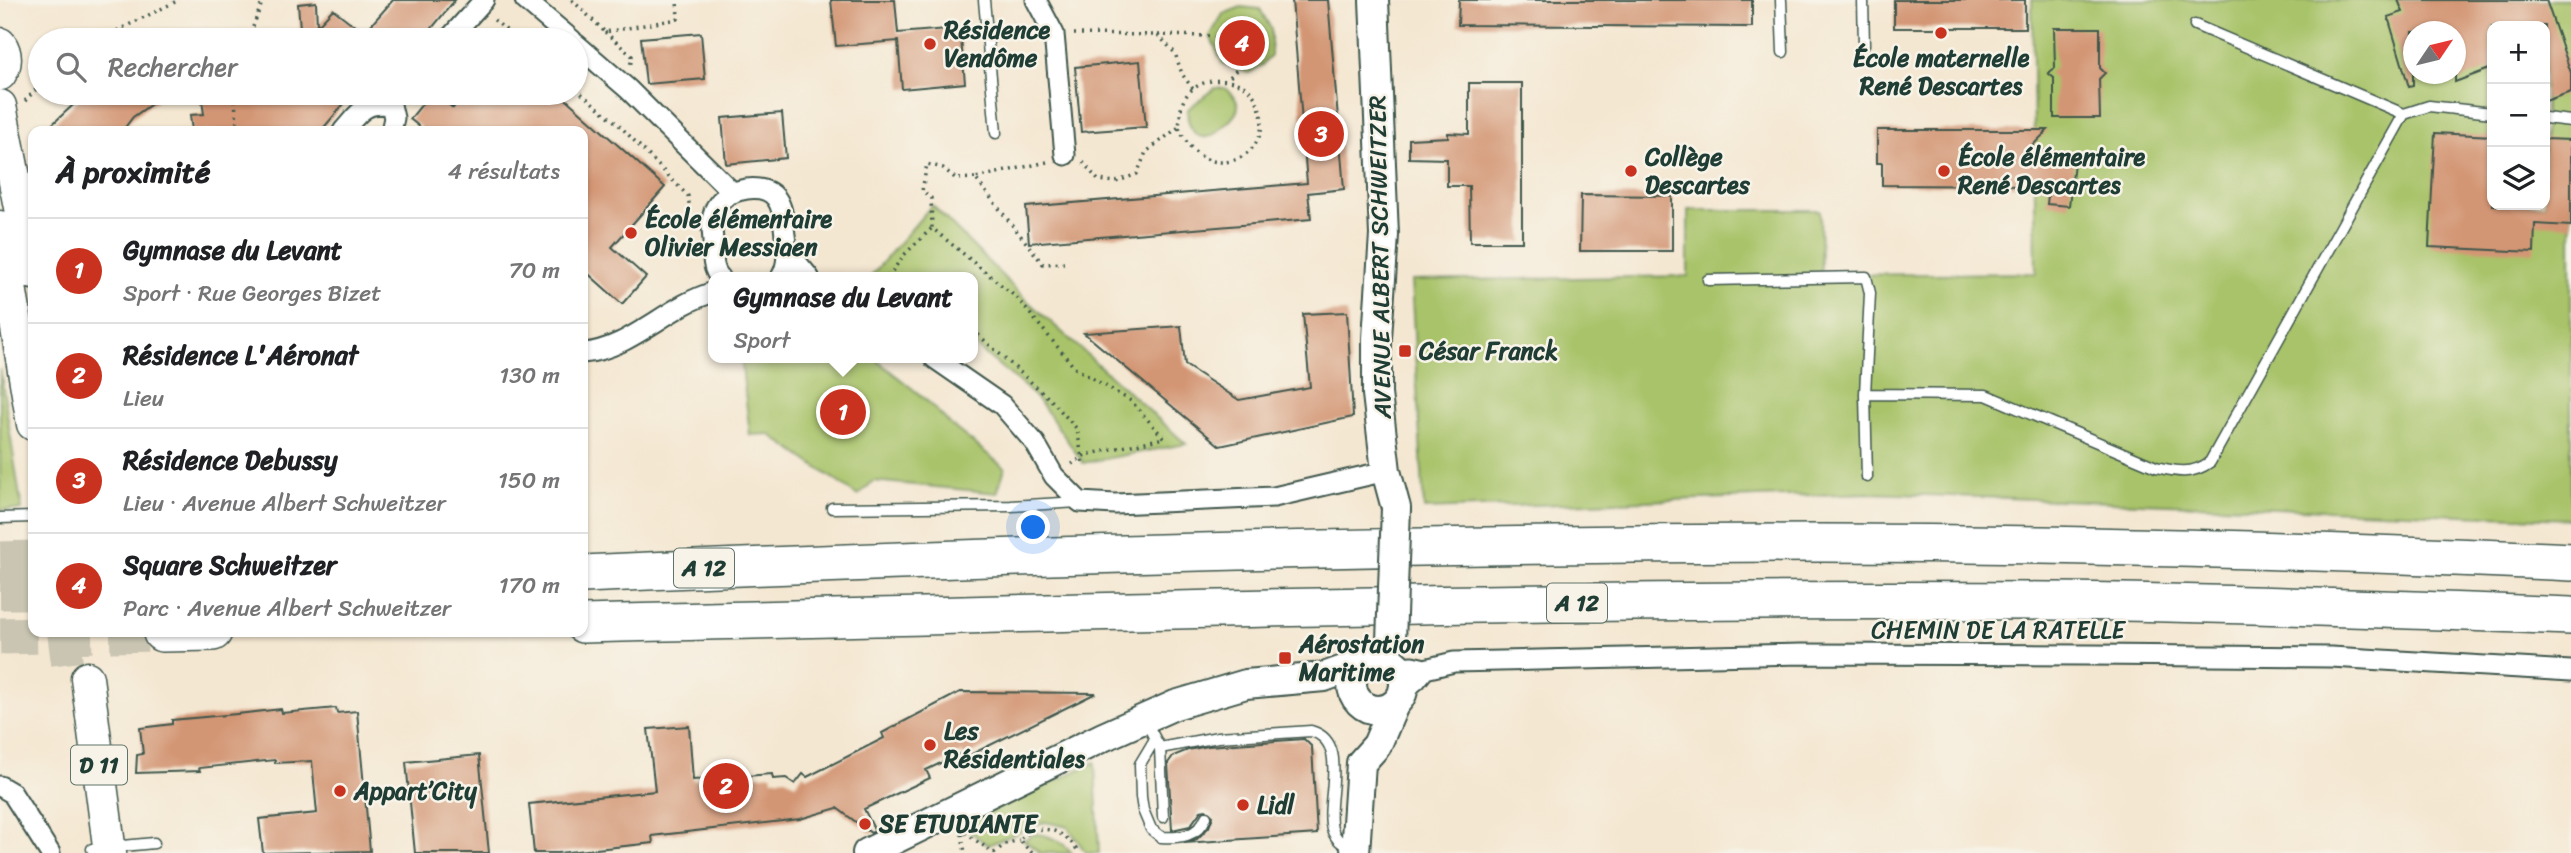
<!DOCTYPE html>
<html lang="fr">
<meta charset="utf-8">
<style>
body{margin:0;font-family:Sriracha,sans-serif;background:#f6f6f6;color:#202124}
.controls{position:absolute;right:21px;top:21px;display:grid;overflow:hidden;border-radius:14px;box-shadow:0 2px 5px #0004}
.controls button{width:63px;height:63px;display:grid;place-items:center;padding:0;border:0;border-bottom:2px solid #e0e0e0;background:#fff;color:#202124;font:35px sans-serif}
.compass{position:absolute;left:2403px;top:21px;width:63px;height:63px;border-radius:50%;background:#fff;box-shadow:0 2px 5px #0004;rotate:55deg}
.you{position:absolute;left:1034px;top:528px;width:24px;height:24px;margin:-18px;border:5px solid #fff;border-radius:50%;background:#1a73e8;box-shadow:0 0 0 10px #1a73e833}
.badge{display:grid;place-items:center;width:46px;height:46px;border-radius:50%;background:#c8321e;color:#fff;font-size:23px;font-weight:700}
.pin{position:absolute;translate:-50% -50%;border:4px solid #fff;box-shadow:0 2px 7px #0006}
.popup{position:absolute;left:708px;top:272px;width:270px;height:91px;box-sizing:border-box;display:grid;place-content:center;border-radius:14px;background:#fff;filter:drop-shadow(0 2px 5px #0005);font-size:23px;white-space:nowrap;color:#757577}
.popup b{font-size:26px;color:#202124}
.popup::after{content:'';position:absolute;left:50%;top:100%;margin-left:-14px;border:14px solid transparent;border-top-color:#fff}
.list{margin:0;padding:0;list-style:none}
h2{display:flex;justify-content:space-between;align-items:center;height:91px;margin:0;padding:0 28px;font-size:30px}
h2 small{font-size:23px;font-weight:400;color:#757577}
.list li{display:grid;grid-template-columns:46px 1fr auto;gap:21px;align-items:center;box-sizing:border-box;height:105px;padding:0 28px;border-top:2px solid #e0e0e0}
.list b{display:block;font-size:26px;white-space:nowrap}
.list p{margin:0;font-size:23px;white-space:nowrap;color:#757577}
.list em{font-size:23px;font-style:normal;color:#757577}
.icon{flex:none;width:38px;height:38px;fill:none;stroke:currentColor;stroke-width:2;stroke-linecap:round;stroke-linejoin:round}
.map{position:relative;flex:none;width:2571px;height:853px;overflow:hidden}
.search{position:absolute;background:#fff;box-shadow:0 2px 5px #0004;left:28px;top:28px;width:560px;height:77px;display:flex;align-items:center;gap:18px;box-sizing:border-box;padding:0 24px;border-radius:38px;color:#757577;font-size:26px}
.panel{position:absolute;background:#fff;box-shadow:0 2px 5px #0004;left:28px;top:126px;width:560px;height:511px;border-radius:14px}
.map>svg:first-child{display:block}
.green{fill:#a8c369;stroke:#64804e;stroke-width:2;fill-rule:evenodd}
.building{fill:#d39674}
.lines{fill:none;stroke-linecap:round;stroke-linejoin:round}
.primary-tunnel{stroke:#c9c5b2;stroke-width:32;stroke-dasharray:32 16;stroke-linecap:butt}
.highway-tunnel{stroke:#c9c5b2;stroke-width:37;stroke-dasharray:37 18;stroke-linecap:butt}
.lane-casing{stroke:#3f564c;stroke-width:13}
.street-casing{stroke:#3f564c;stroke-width:23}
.secondary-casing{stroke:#3f564c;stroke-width:32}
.primary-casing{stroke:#3f564c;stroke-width:35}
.highway-casing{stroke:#3f564c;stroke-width:40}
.path{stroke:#3f564c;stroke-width:3.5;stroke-dasharray:2 5;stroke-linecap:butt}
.lane{stroke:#fff;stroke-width:10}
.street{stroke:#fff;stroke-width:19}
.secondary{stroke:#fff;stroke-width:28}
.primary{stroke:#fff;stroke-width:32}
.highway{stroke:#fff;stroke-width:37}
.secondary-bridge-casing{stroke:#3f564c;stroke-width:32;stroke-linecap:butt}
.secondary-bridge{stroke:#fff;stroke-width:28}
.poi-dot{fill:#c8321e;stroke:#f7f3e8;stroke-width:2.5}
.labels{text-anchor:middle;stroke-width:5;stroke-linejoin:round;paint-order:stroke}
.shield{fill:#f7f3e8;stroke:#60746a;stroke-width:2}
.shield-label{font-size:23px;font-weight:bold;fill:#1f3d34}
.poi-label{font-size:24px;font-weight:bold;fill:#1f3d34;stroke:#f7f3e8;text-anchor:start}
.street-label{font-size:24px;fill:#1f3d34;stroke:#f7f3e8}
</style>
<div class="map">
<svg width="2571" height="853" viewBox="0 0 2571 853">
<rect width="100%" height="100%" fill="#f7f3e8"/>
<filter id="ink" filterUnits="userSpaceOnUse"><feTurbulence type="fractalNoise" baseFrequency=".0143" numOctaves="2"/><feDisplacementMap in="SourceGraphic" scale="14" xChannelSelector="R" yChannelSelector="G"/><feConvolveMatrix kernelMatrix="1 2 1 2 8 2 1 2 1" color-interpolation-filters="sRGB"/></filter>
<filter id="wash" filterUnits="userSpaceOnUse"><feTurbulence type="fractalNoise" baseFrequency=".00686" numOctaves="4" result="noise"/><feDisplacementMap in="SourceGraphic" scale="28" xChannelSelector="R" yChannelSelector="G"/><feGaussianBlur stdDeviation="1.57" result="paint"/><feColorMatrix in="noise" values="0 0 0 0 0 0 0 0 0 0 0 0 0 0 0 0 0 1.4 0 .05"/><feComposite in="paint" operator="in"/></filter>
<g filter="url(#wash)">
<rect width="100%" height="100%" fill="#f4e7d1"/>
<!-- green -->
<path class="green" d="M2032 0H2571V519L1870 493 1424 509 1411 281 1688 276V210H1820L1821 275 2036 273ZM2492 26H2545V205H2492ZM2414 32H2456V74H2414Z
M1241 7 1260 9 1271 29V56L1262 65 1249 73 1223 64 1210 36 1223 14Z
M1215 88H1225C1241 101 1243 110 1226 124 1221 128 1214 136 1207 137 1192 139 1186 120 1188 109Z
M932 205 1023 297 1186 444 1083 463 1043 406 1026 388 973 344V277H870Z
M741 358H874L924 398 952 426 1005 468 997 493 873 481 858 496 769 434 750 435Z
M0 369 22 510H0Z
M1095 762 1099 853H1086L1068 827 1045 822 988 845 961 825Z
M1034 834C1047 834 1064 842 1072 853H1040L1024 840Z"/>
<g id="blocks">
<!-- building -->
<path class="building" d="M393 0H455L424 38 417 33 411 40H301L298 4 316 2 317 26 333 9 364 33Z
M831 0H895L898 33 960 28 965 83 902 89 898 41 836 46Z
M1292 0H1328L1344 189 1308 193 1311 219 1029 243 1026 207 1307 183Z
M1459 0H1752V27L1458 25Z
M1894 0H2025V28H1894Z
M2398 0H2546L2571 73V92L2545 101V26H2492V68L2455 82V32H2413V86L2409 87 2388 17 2403 12Z
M2054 28H2100V68L2105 73 2099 79 2100 118H2054V78L2048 73 2055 68Z
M701 33 705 79 646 84 641 38Z
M1140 61 1146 127 1081 132 1075 67Z
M1469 83H1522V242H1470L1469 186H1447V159L1409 158V139L1448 137V133L1469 134Z
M86 93H167L133 117 123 130 45 131Z
M201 93H283L284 95 303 93H353L321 131H192L190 115 204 114Z
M431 93H435L453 108 466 93H559L665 187 612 247 646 277 622 304 583 269V131H425L410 119Z
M782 113 786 158 726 164 722 118Z
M1877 130H2048L2029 149 2075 154 2069 206 2047 204 2049 186 1882 185V163H1877Z
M2435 133 2492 136V205H2545V139L2571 140V226L2535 224 2534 252 2429 247Z
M1581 195 1672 196V251H1580Z
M1347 312 1353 417 1220 446 1084 333 1181 326 1185 365 1239 400 1310 387 1303 314Z
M960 692 1096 693 966 757 962 753 926 770 930 778 864 809 875 831 871 833 837 808 800 819 652 836 653 843 558 853H534L529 804 655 791 648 729 689 726 693 780 772 774 773 779 786 778 795 784 803 774 807 777 884 738 882 733Z
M336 708 337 713 357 711 370 851 263 853 259 819 317 813 312 761 275 763V760L199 768 200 771 136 773 137 755 143 754 140 728 172 724V720L237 714 281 709 282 713Z
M1304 739 1312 747 1317 834 1184 843 1197 839 1209 827 1213 816 1206 810 1201 811 1190 826 1172 830 1168 763 1173 756 1188 750 1208 746Z
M479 755 489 853H415L406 762Z"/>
</g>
</g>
<g filter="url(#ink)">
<use href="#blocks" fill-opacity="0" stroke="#3f564c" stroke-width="2"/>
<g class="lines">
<!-- primary-tunnel -->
<path class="primary-tunnel" d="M63 632 69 678"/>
<!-- highway-tunnel -->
<path class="highway-tunnel" d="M0 560 33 559
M0 591H33
M0 636 162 633"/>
<!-- lane casing -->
<g class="lane-casing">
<path id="lane" d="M984 0 996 133
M1781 0 1783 52
M1863 0 1864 45
M2195 25 2404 114 2429 106 2492 113
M2545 118 2571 121
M1708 280 1866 277 1870 293 1865 394 1867 477
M1865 394 1986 395 2156 467C2177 472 2192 475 2210 462L2404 114
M832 508 1011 506 1079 502
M0 518 33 517
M1146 722 1160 748 1218 737 1311 731C1351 742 1324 801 1332 829 1335 839 1342 843 1350 849
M1155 739 1140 764 1141 797 1143 810 1151 829 1161 837C1180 838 1198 837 1206 817
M1160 748 1163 817
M92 849 154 843"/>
</g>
<!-- street casing -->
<g class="street-casing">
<path id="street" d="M525 0 572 40
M1036 0 1054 34 1065 155
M448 40 484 0
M576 44 628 89 733 193
M343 131C359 113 364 101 391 105L394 118 391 131
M788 252 809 277
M720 277C711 269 713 252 713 241 712 229 710 214 718 204 729 188 764 182 776 198 784 209 783 222 785 235 787 250 789 264 781 277
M583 353C629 350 668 305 714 292
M934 358 1002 405 1035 443 1054 476 1080 502 1115 504 1274 497 1386 471
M1398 667 1412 666 1425 669 1454 662 1801 654 2091 655 2331 657 2571 671
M1404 690 1416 680 1425 669
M0 786 12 793 50 853"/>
</g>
<!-- secondary casing -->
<g class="secondary-casing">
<path id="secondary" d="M1374 0 1384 235 1377 338V394L1386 471 1396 508
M1352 684a26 26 0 1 1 52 0a26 26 0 1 1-52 0Z
M867 853 1103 737 1175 705 1246 684 1324 677 1360 664
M1355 853 1361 763 1377 745 1394 705"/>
</g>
<!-- primary casing -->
<g class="primary-casing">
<path id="primary" d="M0 44C7 54 6 65 0 74
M0 106 33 273
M0 227 33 424
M87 678 110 853"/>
</g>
<!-- highway casing -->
<g class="highway-casing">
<path id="highway" d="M583 574C995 555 1409 544 1822 543 2071 543 2322 551 2571 562
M583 624C1072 613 1562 597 2052 601 2225 603 2398 609 2571 616
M162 633 213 632"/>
</g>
<!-- path -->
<path class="path" d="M572 0 605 32 678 19 677 0
M494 20 518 40
M605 32 632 56 630 67
M1074 34 1158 35 1175 53 1182 74 1193 89
M1158 35 1210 36 1226 41 1241 56 1237 69 1228 79
M98 40 179 0
M248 40 263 0
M576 89 619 125 688 196 691 217
M234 93 238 131
M25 101 40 85
M1047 162 975 178 1043 264 1064 263
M1083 162 1098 180 1116 182 1137 174 1146 152 1179 127C1180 120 1180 112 1182 105 1189 81 1220 75 1241 85 1251 89 1257 99 1260 110 1274 158 1203 190 1179 127
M975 178 956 179 943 168 927 164 922 191 931 198 932 228 1017 298 1075 368 1131 401 1164 438 1085 455 1072 464
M888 277 904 255 932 228
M895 277H899
M973 330 1051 400 1077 429 1083 463
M965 833 994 853
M962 834 965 853
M994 853 1005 844 1019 840
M1032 853 1019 840C1039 820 1066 830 1079 853"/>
<!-- lane -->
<use href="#lane" class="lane"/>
<!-- street -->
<use href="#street" class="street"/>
<!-- secondary -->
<use href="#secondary" class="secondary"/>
<!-- primary -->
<use href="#primary" class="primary"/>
<!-- highway -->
<use href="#highway" class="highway"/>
<!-- secondary-bridge casing -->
<g class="secondary-bridge-casing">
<path id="secondary-bridge" d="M1391 641 1396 508"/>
</g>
<!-- secondary-bridge -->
<use href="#secondary-bridge" class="secondary-bridge"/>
</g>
</g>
<!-- markers -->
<g class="poi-dot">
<circle cx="1941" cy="33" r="7"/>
<circle cx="930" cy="44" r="7"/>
<circle cx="1631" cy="171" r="7"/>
<circle cx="1944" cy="171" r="7"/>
<circle cx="631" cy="233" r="7"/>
<rect x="1398" y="344" width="14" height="14" rx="3.5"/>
<rect x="1278" y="651" width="14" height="14" rx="3.5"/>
<circle cx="930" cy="745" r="7"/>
<circle cx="340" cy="791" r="7"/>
<circle cx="1243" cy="805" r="7"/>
<circle cx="865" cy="824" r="7"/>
</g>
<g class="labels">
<!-- shield labels -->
<g class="shield">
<rect x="674" y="548.5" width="60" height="39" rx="5"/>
<rect x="1547" y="583.5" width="60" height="39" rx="5"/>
<rect x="71" y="745.5" width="56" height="39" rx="5"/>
</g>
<g class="shield-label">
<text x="704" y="576">A 12</text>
<text x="1577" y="611">A 12</text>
<text x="99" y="773">D 11</text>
</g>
<!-- poi labels -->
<g class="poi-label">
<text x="944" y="38">Résidence<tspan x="944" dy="28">Vendôme</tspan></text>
<text x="1941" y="66" text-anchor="middle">École maternelle<tspan x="1941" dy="28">René Descartes</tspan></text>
<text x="1645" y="165">Collège<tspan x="1645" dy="28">Descartes</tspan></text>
<text x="1958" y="165">École élémentaire<tspan x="1958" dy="28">René Descartes</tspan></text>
<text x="645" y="227">École élémentaire<tspan x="645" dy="28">Olivier Messiaen</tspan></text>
<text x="1419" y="359">César Franck</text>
<text x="1299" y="652">Aérostation<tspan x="1299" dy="28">Maritime</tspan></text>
<text x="944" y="739">Les<tspan x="944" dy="28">Résidentiales</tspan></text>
<text x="354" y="799">Appart’City</text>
<text x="1257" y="813">Lidl</text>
<text x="879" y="832">SE ETUDIANTE</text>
</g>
<!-- street labels -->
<g class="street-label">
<text transform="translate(1380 257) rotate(-91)" y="8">AVENUE ALBERT SCHWEITZER</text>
<text x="1998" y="638">CHEMIN DE LA RATELLE</text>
</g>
</g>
</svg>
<div class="controls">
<button>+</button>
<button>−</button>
<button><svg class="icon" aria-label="layers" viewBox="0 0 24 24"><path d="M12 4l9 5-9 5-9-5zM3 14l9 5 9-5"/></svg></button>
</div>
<svg class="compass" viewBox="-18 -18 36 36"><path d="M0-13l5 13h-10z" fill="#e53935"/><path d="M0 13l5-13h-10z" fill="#757577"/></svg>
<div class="you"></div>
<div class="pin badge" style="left:843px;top:412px">1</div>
<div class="popup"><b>Gymnase du Levant</b>Sport</div>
<div class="pin badge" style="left:726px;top:786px">2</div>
<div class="pin badge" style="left:1321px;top:134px">3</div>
<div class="pin badge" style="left:1242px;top:43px">4</div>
<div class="search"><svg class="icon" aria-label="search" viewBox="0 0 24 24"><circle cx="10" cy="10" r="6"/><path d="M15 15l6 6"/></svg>Rechercher</div>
<section class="panel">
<h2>À proximité<small>4 résultats</small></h2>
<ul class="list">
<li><span class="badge">1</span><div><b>Gymnase du Levant</b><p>Sport · Rue Georges Bizet</p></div><em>70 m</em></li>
<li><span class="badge">2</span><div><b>Résidence L'Aéronat</b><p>Lieu</p></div><em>130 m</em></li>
<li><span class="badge">3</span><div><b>Résidence Debussy</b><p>Lieu · Avenue Albert Schweitzer</p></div><em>150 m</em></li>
<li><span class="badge">4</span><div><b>Square Schweitzer</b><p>Parc · Avenue Albert Schweitzer</p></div><em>170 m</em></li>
</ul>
</section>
</div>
